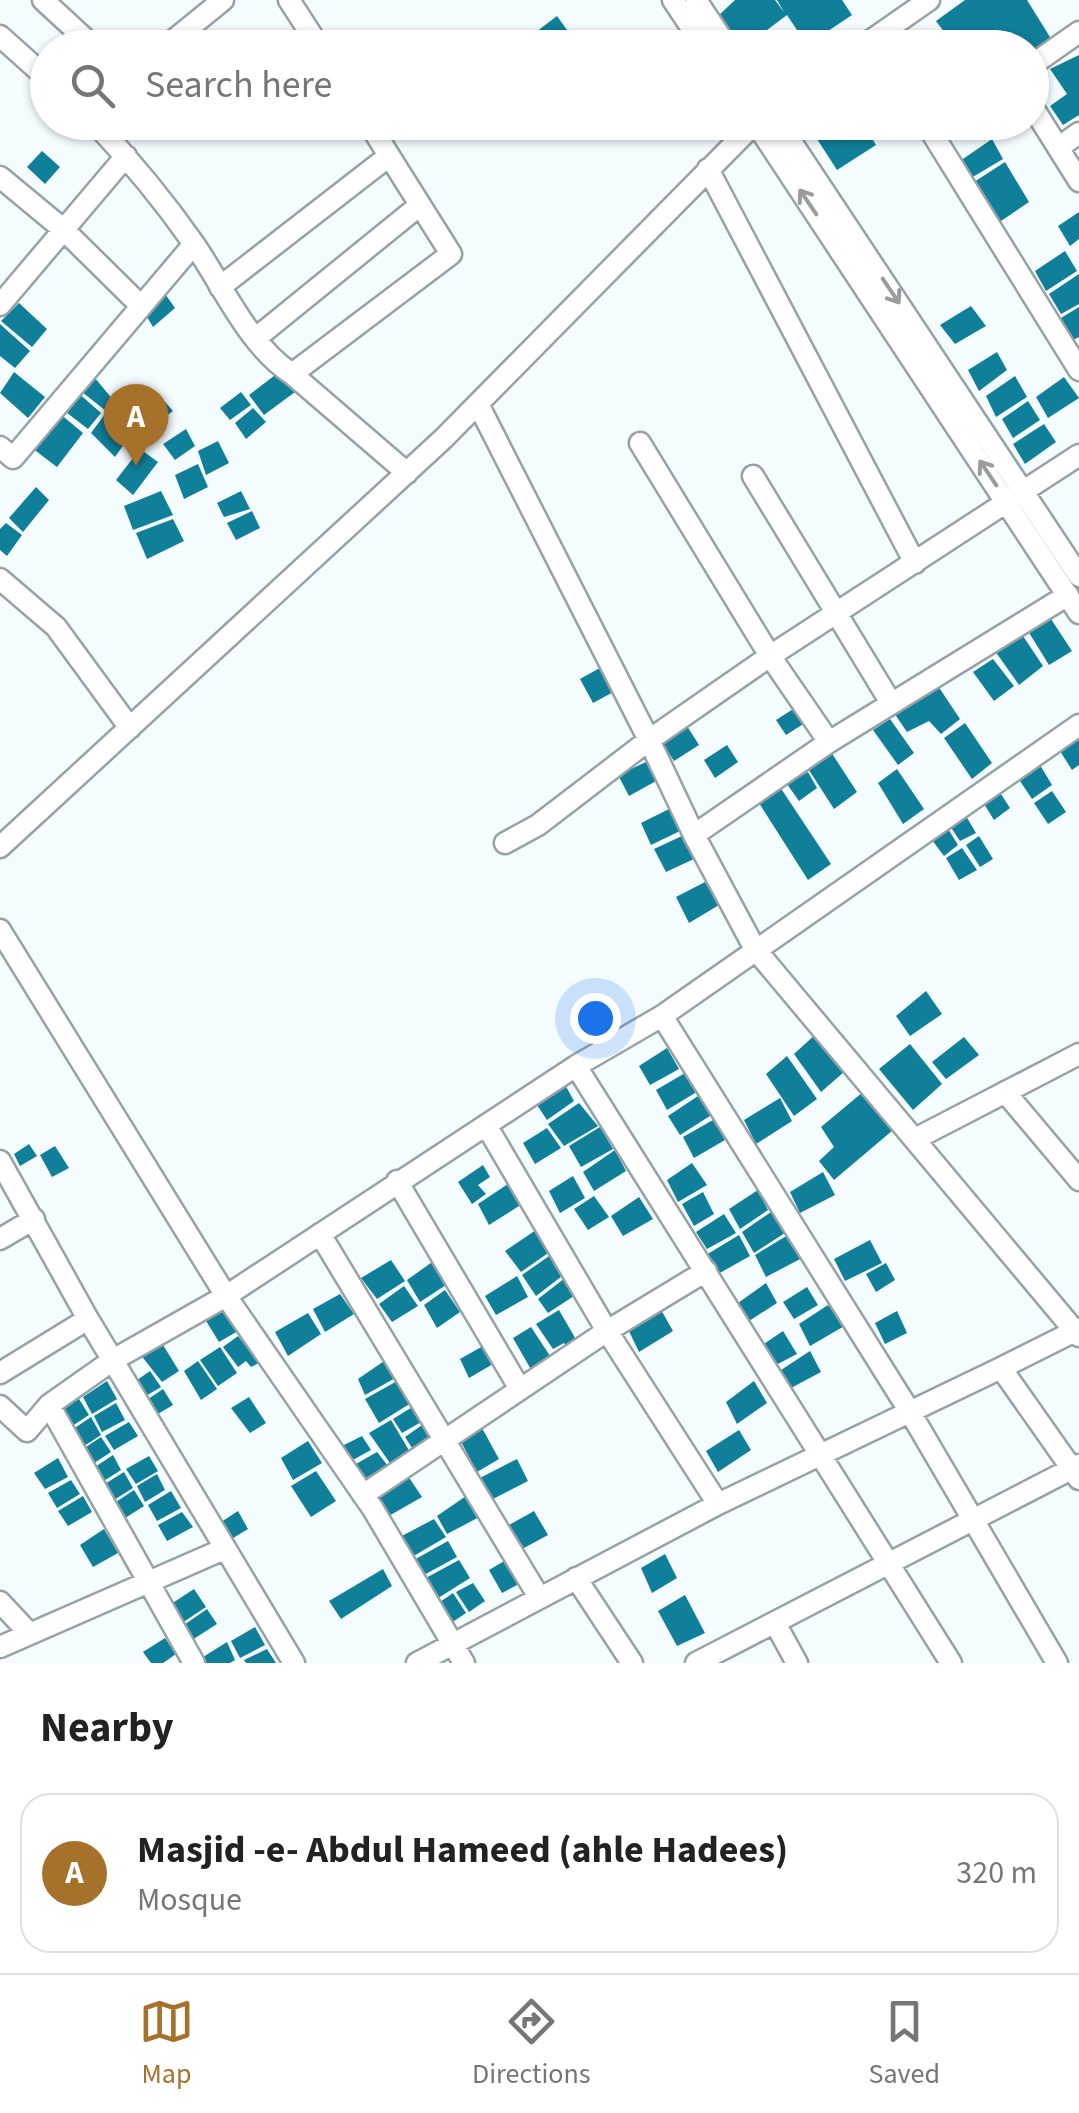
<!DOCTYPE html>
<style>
body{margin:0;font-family:"Source Sans 3",sans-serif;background:#f2f2f2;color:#222}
.you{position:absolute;left:595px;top:1018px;width:35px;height:35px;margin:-25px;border:8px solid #fff;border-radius:50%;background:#1a73e8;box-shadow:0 0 0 15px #1a73e833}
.badge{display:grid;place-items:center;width:65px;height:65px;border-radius:50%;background:#a6712a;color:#fff;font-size:32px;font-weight:700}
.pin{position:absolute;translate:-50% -82px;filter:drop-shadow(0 2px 5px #0008)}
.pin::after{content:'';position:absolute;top:52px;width:35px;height:30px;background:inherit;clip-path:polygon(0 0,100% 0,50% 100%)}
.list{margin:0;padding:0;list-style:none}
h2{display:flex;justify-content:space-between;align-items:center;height:130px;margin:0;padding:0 40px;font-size:42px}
h2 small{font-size:32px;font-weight:400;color:#767676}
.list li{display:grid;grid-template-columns:65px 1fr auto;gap:30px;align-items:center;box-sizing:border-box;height:160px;margin:0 20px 20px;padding:0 20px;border:2px solid #e0e0e0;border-radius:30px}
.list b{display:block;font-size:38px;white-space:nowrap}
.list p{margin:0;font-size:32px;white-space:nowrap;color:#767676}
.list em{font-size:32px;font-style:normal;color:#767676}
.icon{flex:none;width:55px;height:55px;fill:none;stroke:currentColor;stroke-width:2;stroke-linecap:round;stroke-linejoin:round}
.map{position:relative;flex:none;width:1079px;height:1663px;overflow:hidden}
.search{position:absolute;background:#fff;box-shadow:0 2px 8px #0004;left:30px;right:30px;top:30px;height:110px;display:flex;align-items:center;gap:25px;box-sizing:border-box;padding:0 35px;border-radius:55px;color:#767676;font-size:38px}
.sheet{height:310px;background:#fff}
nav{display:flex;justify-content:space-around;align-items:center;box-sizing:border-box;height:140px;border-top:2px solid #e0e0e0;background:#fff;font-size:28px;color:#767676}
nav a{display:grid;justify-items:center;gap:5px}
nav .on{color:#a6712a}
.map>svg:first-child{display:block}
.building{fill:#107f9a}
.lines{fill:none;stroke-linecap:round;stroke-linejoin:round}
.minor-casing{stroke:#98a1a4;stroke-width:25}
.minor{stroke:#fff;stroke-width:20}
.oneway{stroke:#999b9c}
</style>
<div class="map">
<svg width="1079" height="1663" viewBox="0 0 1079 1663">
<rect width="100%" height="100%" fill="#f4fcff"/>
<!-- building -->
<path class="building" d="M735 0H775L784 12 777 0H842L852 15 807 45 787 15 743 48 719 15Z
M965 0H1027L1050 37 1032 60V48H956L936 21Z
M557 16 580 48H515Z
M1079 55V115L1063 125 1050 106 1067 94 1050 69Z
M806 122H862L876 145 837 170Z
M992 139 1003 159 971 178 960 161Z
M42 151 60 167 45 184 27 167Z
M1005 162 1029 202 998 223 974 182Z
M1079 212V239L1070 246 1058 226Z
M1065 251 1077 271 1046 291 1035 271Z
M1079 274V304L1061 314 1049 294Z
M163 291 175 308 153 327 144 312Z
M19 303 47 329 32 347 1 321Z
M971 306 986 326 955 344 940 325Z
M1079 307V337L1073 340 1061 318Z
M0 324 30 351 15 368 0 356Z
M997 352 1007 370 979 391 968 370Z
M14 372 45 397 28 418 0 393Z
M90 372 114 401 106 411 77 388Z
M279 372 295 392 264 415 249 395Z
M1015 376 1027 397 996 417 986 396Z
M1064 377 1079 398 1048 418 1036 397Z
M76 391 101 413 88 429 62 409Z
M241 392 251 405 230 420 220 408Z
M159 395 173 411 151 428 139 412Z
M1028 401 1040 420 1013 438 1002 419Z
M253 408 266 422 246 439 235 423Z
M59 413 83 433 57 467 32 448Z
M105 414 131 434 115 457 91 433Z
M1044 424 1056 442 1025 464 1013 444Z
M186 429 195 446 175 460 163 444Z
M218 441 229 463 206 475 198 451Z
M140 449 158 462 133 495 116 480Z
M198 464 208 487 184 499 175 475Z
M36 487 49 500 23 532 9 518Z
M161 491 173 515 133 530 124 506Z
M241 491 250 509 224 517 217 503Z
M252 511 260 528 236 540 227 523Z
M173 519 184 541 147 559 136 533Z
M6 523 22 535 7 556 0 550V529Z
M1049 616 1072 651 1049 665 1028 631Z
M1021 633 1043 666 1019 685 995 651Z
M993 659 1014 686 994 701 973 672Z
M607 664 619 689 593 703 580 679Z
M936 683 960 719 941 734 929 721 907 732 894 713Z
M798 706 808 721 786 735 776 720Z
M890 719 914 753 898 765 873 730Z
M965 723 992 763 972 779 944 738Z
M687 726 699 745 674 761 660 740Z
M1079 739V765L1072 770 1060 751Z
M727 745 738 762 715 778 704 760Z
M831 752 857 792 834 809 807 767Z
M646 762 656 781 629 796 618 775Z
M1040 765 1052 785 1032 799 1018 778Z
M897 769 924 809 903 824 878 783Z
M808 772 817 788 799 801 787 784Z
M780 787 831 864 808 880 759 803Z
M997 788 1010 808 994 820 981 799Z
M1052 791 1066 812 1048 824 1034 803Z
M669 809 680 831 651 845 641 823Z
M963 811 976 833 960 841 948 823Z
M945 824 958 845 944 856 929 836Z
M684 835 696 858 666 872 654 849Z
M979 836 993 859 980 867 966 845Z
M962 848 977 870 959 880 946 858Z
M705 882 719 905 689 923 676 897Z
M926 991 942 1014 910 1036 896 1016Z
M817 1033 844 1072 821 1092 794 1054Z
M964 1037 979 1055 946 1079 932 1062Z
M910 1044 942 1084 913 1110 879 1069Z
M667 1048 679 1069 650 1085 639 1066Z
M787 1056 817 1099 794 1116 766 1074Z
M685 1073 696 1083 695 1093 667 1110 656 1090Z
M563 1081 574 1101 547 1120 533 1099Z
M863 1092 893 1130 834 1180 819 1161 834 1147 821 1127Z
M701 1094 713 1114 680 1135 668 1116Z
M780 1098 792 1121 756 1144 744 1120Z
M579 1103 598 1126 564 1146 548 1124Z
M713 1120 725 1140 694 1158 683 1137Z
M600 1127 613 1149 581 1167 569 1146Z
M547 1128 561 1148 535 1164 523 1143Z
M29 1144 37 1156 20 1166 14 1154Z
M55 1146 69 1168 52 1177 40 1155Z
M615 1150 626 1171 594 1191 583 1172Z
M692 1163 707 1185 678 1202 667 1180Z
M483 1165 490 1177 478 1185 486 1194 472 1204 458 1182Z
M823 1172 835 1195 800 1213 790 1192Z
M573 1176 585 1198 560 1213 549 1191Z
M508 1184 522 1204 489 1225 478 1204Z
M758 1190 768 1210 740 1229 729 1209Z
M703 1192 714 1214 694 1226 682 1204Z
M594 1196 609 1217 588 1230 574 1209Z
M639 1197 653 1219 623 1236 611 1216Z
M771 1212 785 1233 754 1253 742 1232Z
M724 1214 736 1233 707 1249 696 1232Z
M536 1230 551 1251 521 1272 505 1251Z
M739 1235 750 1256 718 1274 706 1255Z
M788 1235 802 1258 766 1277 755 1255Z
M870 1240 882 1263 845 1281 834 1259Z
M552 1254 566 1273 536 1296 522 1275Z
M391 1260 405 1281 377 1299 361 1278Z
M435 1260 449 1283 420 1302 407 1280Z
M886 1263 895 1280 876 1292 866 1274Z
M517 1276 528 1297 496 1315 485 1296Z
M565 1278 577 1294 548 1313 538 1299Z
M766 1283 777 1303 749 1321 738 1303Z
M404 1286 418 1306 392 1322 379 1304Z
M807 1287 818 1305 794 1319 783 1302Z
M445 1290 460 1312 437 1328 424 1305Z
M340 1294 354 1314 325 1332 313 1309Z
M220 1305 238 1331 219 1342 203 1316Z
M828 1305 846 1325 810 1346 799 1324Z
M660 1308 673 1331 639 1352 627 1327Z
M559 1310 578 1343 567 1349 564 1343 553 1349 536 1324Z
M897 1311 907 1333 885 1344 875 1323Z
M308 1313 321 1334 288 1356 275 1332Z
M531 1327 554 1362 533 1373 513 1338Z
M783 1331 797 1354 772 1367 761 1346Z
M238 1336 259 1363 251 1367 246 1361 238 1367 223 1347Z
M160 1340 179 1371 162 1382 140 1354Z
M483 1346 493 1364 469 1378 460 1359Z
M220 1347 237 1373 218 1386 200 1360Z
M810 1351 821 1372 791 1388 781 1370Z
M387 1359 397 1377 365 1395 358 1379Z
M198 1361 217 1389 201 1400 184 1371Z
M150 1371 161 1387 139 1400 130 1385Z
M399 1380 411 1403 379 1423 365 1399Z
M107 1381 117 1399 92 1414 83 1397Z
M754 1381 767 1403 737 1424 726 1402Z
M163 1389 173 1405 151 1418 141 1404Z
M249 1397 266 1423 250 1433 231 1408Z
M79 1399 89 1415 66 1430 57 1412Z
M116 1403 125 1420 102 1432 94 1416Z
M414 1406 423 1421 402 1433 393 1419Z
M91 1417 101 1435 78 1450 69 1432Z
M391 1420 410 1452 390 1463 369 1433Z
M129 1422 138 1436 114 1450 105 1436Z
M425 1423 435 1439 414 1451 405 1437Z
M482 1428 499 1459 477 1472 459 1438Z
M739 1430 751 1450 718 1472 706 1451Z
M362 1436 371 1450 349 1462 342 1446Z
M101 1437 111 1452 88 1467 80 1451Z
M308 1441 322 1463 293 1480 281 1458Z
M377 1452 388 1466 364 1479 356 1464Z
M113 1455 121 1470 99 1484 92 1469Z
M149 1456 158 1471 136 1484 126 1469Z
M58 1458 68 1477 45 1489 34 1473Z
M517 1459 528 1481 491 1500 478 1479Z
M316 1471 336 1501 311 1517 291 1486Z
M124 1472 133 1488 109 1503 100 1487Z
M157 1474 165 1490 145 1502 137 1486Z
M408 1476 422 1497 387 1517 375 1496Z
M71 1480 80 1494 57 1508 48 1493Z
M134 1490 144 1506 122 1520 113 1504Z
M171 1491 181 1508 157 1521 148 1505Z
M469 1494 483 1515 447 1534 437 1516Z
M83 1496 92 1512 68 1526 58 1511Z
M238 1511 248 1529 225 1543 215 1526Z
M534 1511 548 1535 524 1548 509 1525Z
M182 1512 193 1527 167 1541 158 1525Z
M434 1519 446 1537 412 1557 400 1537Z
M104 1529 118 1553 93 1567 80 1545Z
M448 1541 457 1557 422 1576 412 1561Z
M665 1554 677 1578 652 1593 641 1568Z
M459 1560 470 1578 435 1600 424 1579Z
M506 1560 519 1584 502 1593 489 1570Z
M383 1569 392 1586 341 1619 329 1601Z
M473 1583 485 1601 469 1612 456 1592Z
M194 1589 206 1607 182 1623 171 1604Z
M453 1593 466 1613 451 1623 440 1602Z
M685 1595 705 1633 677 1646 658 1611Z
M207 1609 217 1624 192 1640 184 1625Z
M255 1627 265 1645 240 1658 231 1641Z
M165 1638 176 1654 163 1663H151L143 1652Z
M227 1642 235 1660 230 1663H206L203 1657Z
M267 1649 276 1663H246L244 1660Z"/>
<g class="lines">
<!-- minor casing -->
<g class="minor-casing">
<path id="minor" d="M43 0 95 48
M289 0 320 48
M673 0 705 48
M696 0 728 48
M0 36 48 79
M164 48 223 0
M860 48 929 0
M1032 65 1079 32
M1032 106 1079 181
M94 122C130 160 164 201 194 244 223 286 248 345 292 374L451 254 368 122
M755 122 1079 613
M778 122 1079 576
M947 122 932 133 1079 370
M1058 148 1079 133
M708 169 915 563
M0 177 64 230 141 306
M220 287 389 156
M0 305 126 156
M256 338 420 205
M292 374 407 473
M478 404 649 740 694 835 755 949 1079 1336
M640 443 770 656 829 742
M0 447 13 458 194 244
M753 476 891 703
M0 579 56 627 130 728
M694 835 829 742 1068 595
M505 843 538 825 649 740 770 656 1079 455
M0 847 443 439 756 122
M0 930 226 1296 373 1509 464 1663
M662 1016 910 1412 1057 1663
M576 1066 951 1663
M1005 1092 1079 1180
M486 1125 607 1331 718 1504
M915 1139 1079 1054
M0 1161 88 1319 294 1663
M397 1181 520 1389
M320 1234 539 1597
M0 1239 34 1219
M1001 1368 1079 1329
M0 1373 88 1319
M0 1406 27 1431 49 1405
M363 1495 607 1331 706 1271
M576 1578 632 1663
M0 1602 30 1634
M775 1623 797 1663
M0 1647 224 1549
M194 1663 49 1405 113 1360 226 1296 576 1066 662 1016 1079 725
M417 1663 718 1504 1001 1368 1079 1479
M696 1663 1079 1465"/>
</g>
<!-- minor -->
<use href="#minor" class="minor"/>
</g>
<!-- one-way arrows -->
<defs><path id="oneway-shaft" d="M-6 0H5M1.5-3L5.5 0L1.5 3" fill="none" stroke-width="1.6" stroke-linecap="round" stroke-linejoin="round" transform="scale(2.5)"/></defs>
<g class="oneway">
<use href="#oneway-shaft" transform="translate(808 202) rotate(-124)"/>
<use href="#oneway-shaft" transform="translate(891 291) rotate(56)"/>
<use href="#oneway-shaft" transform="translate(988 473) rotate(-124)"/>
</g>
</svg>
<div class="you"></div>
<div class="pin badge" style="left:136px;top:466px">A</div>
<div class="search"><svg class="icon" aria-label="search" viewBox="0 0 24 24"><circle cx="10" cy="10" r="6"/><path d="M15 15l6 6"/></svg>Search here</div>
</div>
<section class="sheet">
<h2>Nearby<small></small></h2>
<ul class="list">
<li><span class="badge">A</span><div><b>Masjid -e- Abdul Hameed (ahle Hadees)</b><p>Mosque</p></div><em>320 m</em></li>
</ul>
</section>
<nav>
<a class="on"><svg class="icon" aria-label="map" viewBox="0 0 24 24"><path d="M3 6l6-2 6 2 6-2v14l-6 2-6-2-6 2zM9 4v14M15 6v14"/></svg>Map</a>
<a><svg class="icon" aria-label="directions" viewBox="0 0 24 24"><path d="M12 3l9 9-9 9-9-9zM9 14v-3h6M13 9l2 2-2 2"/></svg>Directions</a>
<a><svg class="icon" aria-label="saved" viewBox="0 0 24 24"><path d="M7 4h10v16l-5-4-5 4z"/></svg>Saved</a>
</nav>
